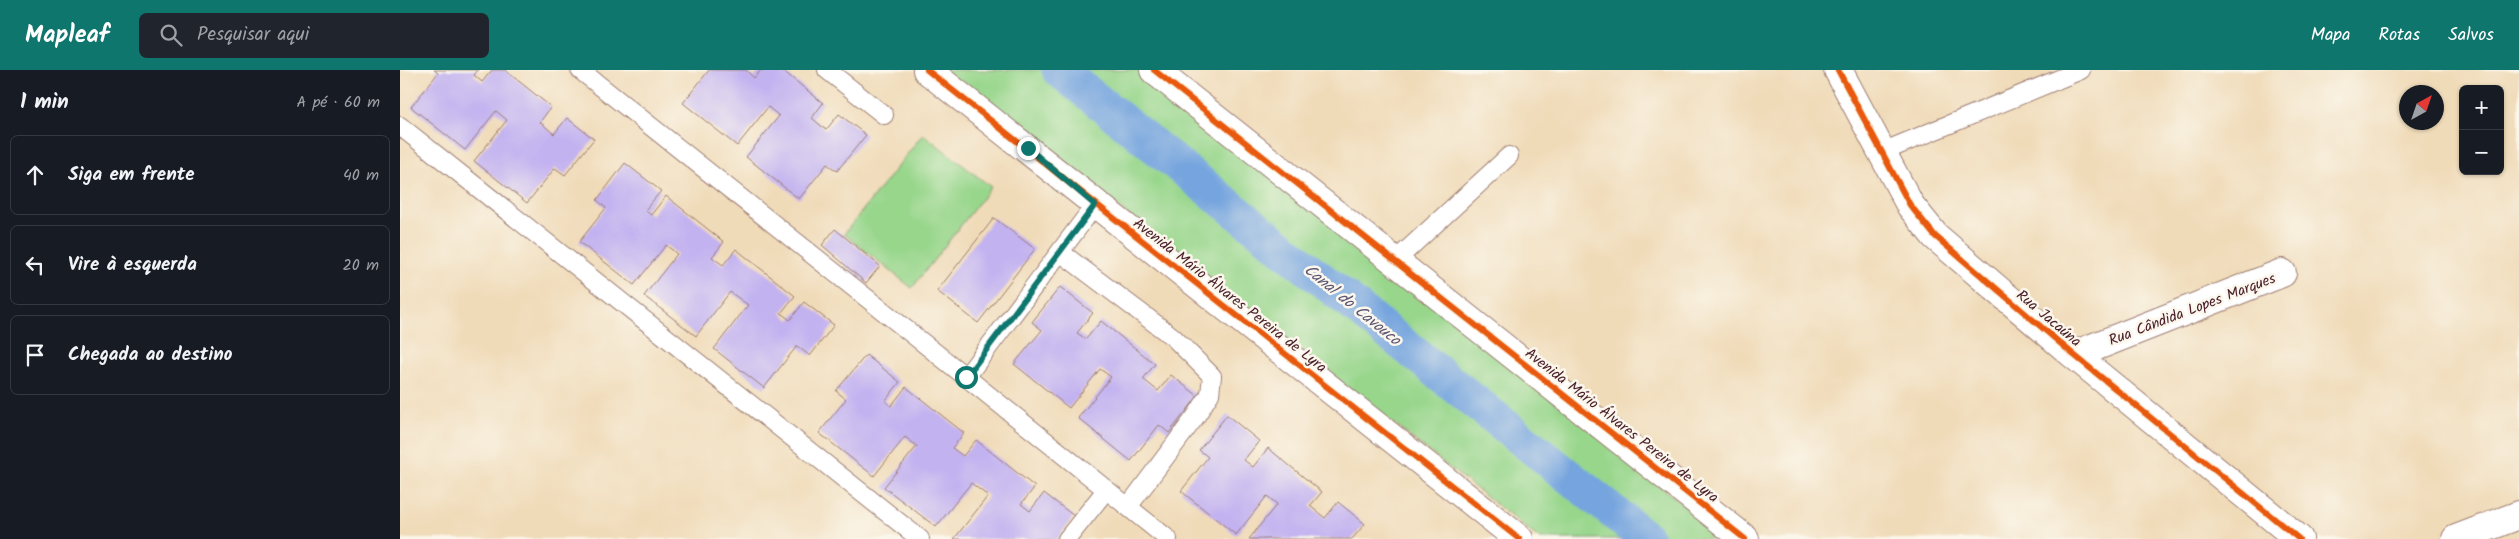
<!DOCTYPE html>
<html lang="pt">
<meta charset="utf-8">
<style>
body{margin:0;font-family:Kalam,sans-serif;background:#20242c;color:#f1f3f6}
.controls{position:absolute;right:15px;top:15px;display:grid;overflow:hidden;border-radius:8px;box-shadow:0 1px 4px #0004}
.controls button{width:45px;height:45px;display:grid;place-items:center;padding:0;border:0;border-bottom:1px solid #363941;background:#171b24;color:#f1f3f6;font:25px sans-serif}
.compass{position:absolute;left:1999px;top:15px;width:45px;height:45px;border-radius:50%;background:#171b24;box-shadow:0 1px 4px #0004;rotate:40deg}
.stop{position:absolute;width:15px;height:15px;margin:-11px;border:4px solid #0f766e;border-radius:50%;background:#fff}
.stop.end{background:#0f766e;border-color:#fff;box-shadow:0 1px 5px #0008}
.list{margin:0;padding:0;list-style:none}
h2{display:flex;justify-content:space-between;align-items:center;height:65px;margin:0;padding:0 20px;font-size:21px}
h2 small{font-size:16px;font-weight:400;color:#9ea1a6}
.list li{display:grid;grid-template-columns:32px 1fr auto;gap:15px;align-items:center;box-sizing:border-box;height:80px;margin:0 10px 10px;padding:0 10px;border:1px solid #363941;border-radius:8px}
.list b{display:block;font-size:19px;white-space:nowrap}
.list em{font-size:16px;font-style:normal;color:#9ea1a6}
.icon{flex:none;width:28px;height:28px;fill:none;stroke:currentColor;stroke-width:2;stroke-linecap:round;stroke-linejoin:round}
.map{position:relative;flex:none;width:2119px;height:469px;overflow:hidden}
header{display:flex;align-items:center;gap:30px;box-sizing:border-box;height:70px;padding:0 25px;background:#0f766e;color:#fff}
header strong{font-size:24px}
nav{display:flex;gap:28px;margin-inline-start:auto;font-size:18px}
.search{width:350px;height:45px;background:#20242c;display:flex;align-items:center;gap:12px;box-sizing:border-box;padding:0 18px;border-radius:8px;color:#9ea1a6;font-size:19px}
main{display:flex}
aside{flex:1;background:#171b24}
.map>svg:first-child{display:block}
.green{fill:#97d68b;stroke:#707a5b}
.lines{fill:none;stroke-linecap:round;stroke-linejoin:round}
.canal{stroke:#74a4de;stroke-width:35}
.building{fill:#c3b2f0}
.service-casing{stroke:#9d7d72;stroke-width:20}
.minor-casing{stroke:#9d7d72;stroke-width:30}
.tertiary-casing{stroke:#9d7d72;stroke-width:30}
.service{stroke:#fff;stroke-width:18}
.minor{stroke:#fff;stroke-width:28}
.tertiary{stroke:#fff;stroke-width:28}
.cycleway-casing{stroke:#fbf7ec;stroke-width:9}
.cycleway{stroke:#e8590c;stroke-width:6}
.route{stroke:#0f766e;stroke-width:6}
.labels{text-anchor:middle;stroke-width:5;stroke-linejoin:round;paint-order:stroke}
.street-label{font-size:15px;fill:#4a1f2b;stroke:#fbf7ec}
.water-label{font-size:16px;font-style:italic;fill:#5b5473;stroke:#fbf7ec}
</style>
<header>
<strong>Mapleaf</strong>
<div class="search"><svg class="icon" aria-label="search" viewBox="0 0 24 24"><circle cx="10" cy="10" r="6"/><path d="M15 15l6 6"/></svg>Pesquisar aqui</div>
<nav><a>Mapa</a><a>Rotas</a><a>Salvos</a></nav>
</header>
<main>
<aside>
<h2>1 min<small>A pé · 60 m</small></h2>
<ul class="list">
<li><svg class="icon" aria-label="ahead" viewBox="0 0 24 24"><path d="M12 20V5M6 11l6-6 6 6"/></svg><div><b>Siga em frente</b></div><em>40 m</em></li>
<li><svg class="icon" aria-label="left" viewBox="0 0 24 24"><path d="M17 20v-9H6M10 6l-5 5 5 5"/></svg><div><b>Vire à esquerda</b></div><em>20 m</em></li>
<li><svg class="icon" aria-label="arrive" viewBox="0 0 24 24"><path d="M6 21V4h12l-3 4 3 4H6"/></svg><div><b>Chegada ao destino</b></div></li>
</ul>
</aside>
<div class="map">
<svg width="2119" height="469" viewBox="0 0 2119 469">
<rect width="100%" height="100%" fill="#fbf7ec"/>
<filter id="ink" filterUnits="userSpaceOnUse"><feTurbulence type="fractalNoise" baseFrequency=".02" numOctaves="2"/><feDisplacementMap in="SourceGraphic" scale="10" xChannelSelector="R" yChannelSelector="G"/><feConvolveMatrix kernelMatrix="1 2 1 2 8 2 1 2 1" color-interpolation-filters="sRGB"/></filter>
<filter id="wash" filterUnits="userSpaceOnUse"><feTurbulence type="fractalNoise" baseFrequency=".0096" numOctaves="4" result="noise"/><feDisplacementMap in="SourceGraphic" scale="20" xChannelSelector="R" yChannelSelector="G"/><feGaussianBlur stdDeviation="1.12" result="paint"/><feColorMatrix in="noise" values="0 0 0 0 0 0 0 0 0 0 0 0 0 0 0 0 0 1.4 0 .05"/><feComposite in="paint" operator="in"/></filter>
<g filter="url(#wash)">
<rect width="100%" height="100%" fill="#f0dbb9"/>
<!-- green -->
<path class="green" d="M544 0H737L1327 469H1140Z
M523 64 591 117 512 218 444 164Z"/>
<g class="lines">
<!-- canal -->
<path class="canal" d="M659 0 1247 469"/>
</g>
<g id="blocks">
<!-- building -->
<path class="building" d="M34 0H78L74 5 82 12 92 0H105L151 37 140 52 154 64 167 48 194 69 165 105 155 98 127 133 74 91 107 50 96 41 65 80 11 37 38 3Z
M309 0H346L354 8 361 0H382L423 33 412 48 426 60 439 44 466 65 437 101 427 94 399 129 346 87 379 46 368 37 337 76 283 33Z
M225 93 261 121 245 140 251 145 266 126 324 172 312 187 323 195 336 179 395 226 381 243 390 250 404 232 434 255 410 286 397 276 364 318 314 279 348 235 330 222 296 266 244 226 277 184 266 175 234 215 179 172 206 138 197 130Z
M594 148 635 179 578 253 537 221Z
M435 159 480 196 466 213 422 175Z
M660 217 693 243 677 263 686 269 701 251 755 294 743 309 758 321 771 305 798 326 769 363 759 355 731 391 678 348 711 307 700 299 669 338 614 294 642 260 632 252Z
M466 285 500 312 485 331 491 336 506 317 564 363 552 378 563 386 576 370 635 417 621 434 630 441 644 423 674 446 657 469H554L588 426 571 413 536 457 484 417 517 376 505 367 474 406 419 363 446 329 436 321Z
M827 345 859 371 844 390 853 397 868 378 922 422 910 436 925 448 938 432 965 454 952 469H849L877 434 867 426 836 465 781 421 808 387 799 380Z"/>
</g>
</g>
<g filter="url(#ink)">
<use href="#blocks" fill-opacity="0" stroke="#9d7d72" stroke-width="1"/>
<g class="lines">
<!-- service casing -->
<g class="service-casing">
<path id="service" d="M180 0 566 307
M427 0 484 45
M0 56 520 469
M1482 82 1681 0
M695 135 566 307 768 469
M660 182 773 267 812 306 810 324 796 346 728 437
M995 191 1109 86
M667 469 706 420"/>
</g>
<!-- minor casing -->
<g class="minor-casing">
<path id="minor" d="M1438 0 1510 135 1535 166 1674 285 1899 469
M1674 285 1882 203"/>
</g>
<!-- tertiary casing -->
<g class="tertiary-casing">
<path id="tertiary" d="M527 0 1119 469
M754 0 1345 469
M2056 469 2119 445"/>
</g>
<!-- service -->
<use href="#service" class="service"/>
<!-- minor -->
<use href="#minor" class="minor"/>
<!-- tertiary -->
<use href="#tertiary" class="tertiary"/>
<!-- cycleway casing -->
<g class="cycleway-casing">
<path id="cycleway" d="M527 0 1119 469
M754 0 1345 469
M1438 0 1510 135 1535 166 1674 285 1899 469"/>
</g>
<!-- cycleway -->
<use href="#cycleway" class="cycleway"/>
</g>
</g>
<g class="lines" filter="url(#ink)">
<!-- route -->
<path class="route" d="M566 307 695 135 628 78"/>
</g>
<g class="labels">
<!-- street labels -->
<g class="street-label">
<text transform="translate(830 225) rotate(38)" y="5">Avenida Mário Álvares Pereira de Lyra</text>
<text transform="translate(1792 239) rotate(-21)" y="5">Rua Cândida Lopes Marques</text>
<text transform="translate(1649 248) rotate(40)" y="5">Rua Jacaúna</text>
<text transform="translate(1222 355) rotate(38)" y="5">Avenida Mário Álvares Pereira de Lyra</text>
</g>
<!-- water labels -->
<g class="water-label">
<text transform="translate(953 234) rotate(39)" y="6">Canal do Cavouco</text>
</g>
</g>
</svg>
<div class="controls">
<button>+</button>
<button>−</button>
</div>
<svg class="compass" viewBox="-18 -18 36 36"><path d="M0-13l5 13h-10z" fill="#e53935"/><path d="M0 13l5-13h-10z" fill="#9ea1a6"/></svg>
<div class="stop" style="left:566px;top:307px"></div>
<div class="stop end" style="left:628px;top:78px"></div>
</div>
</main>
